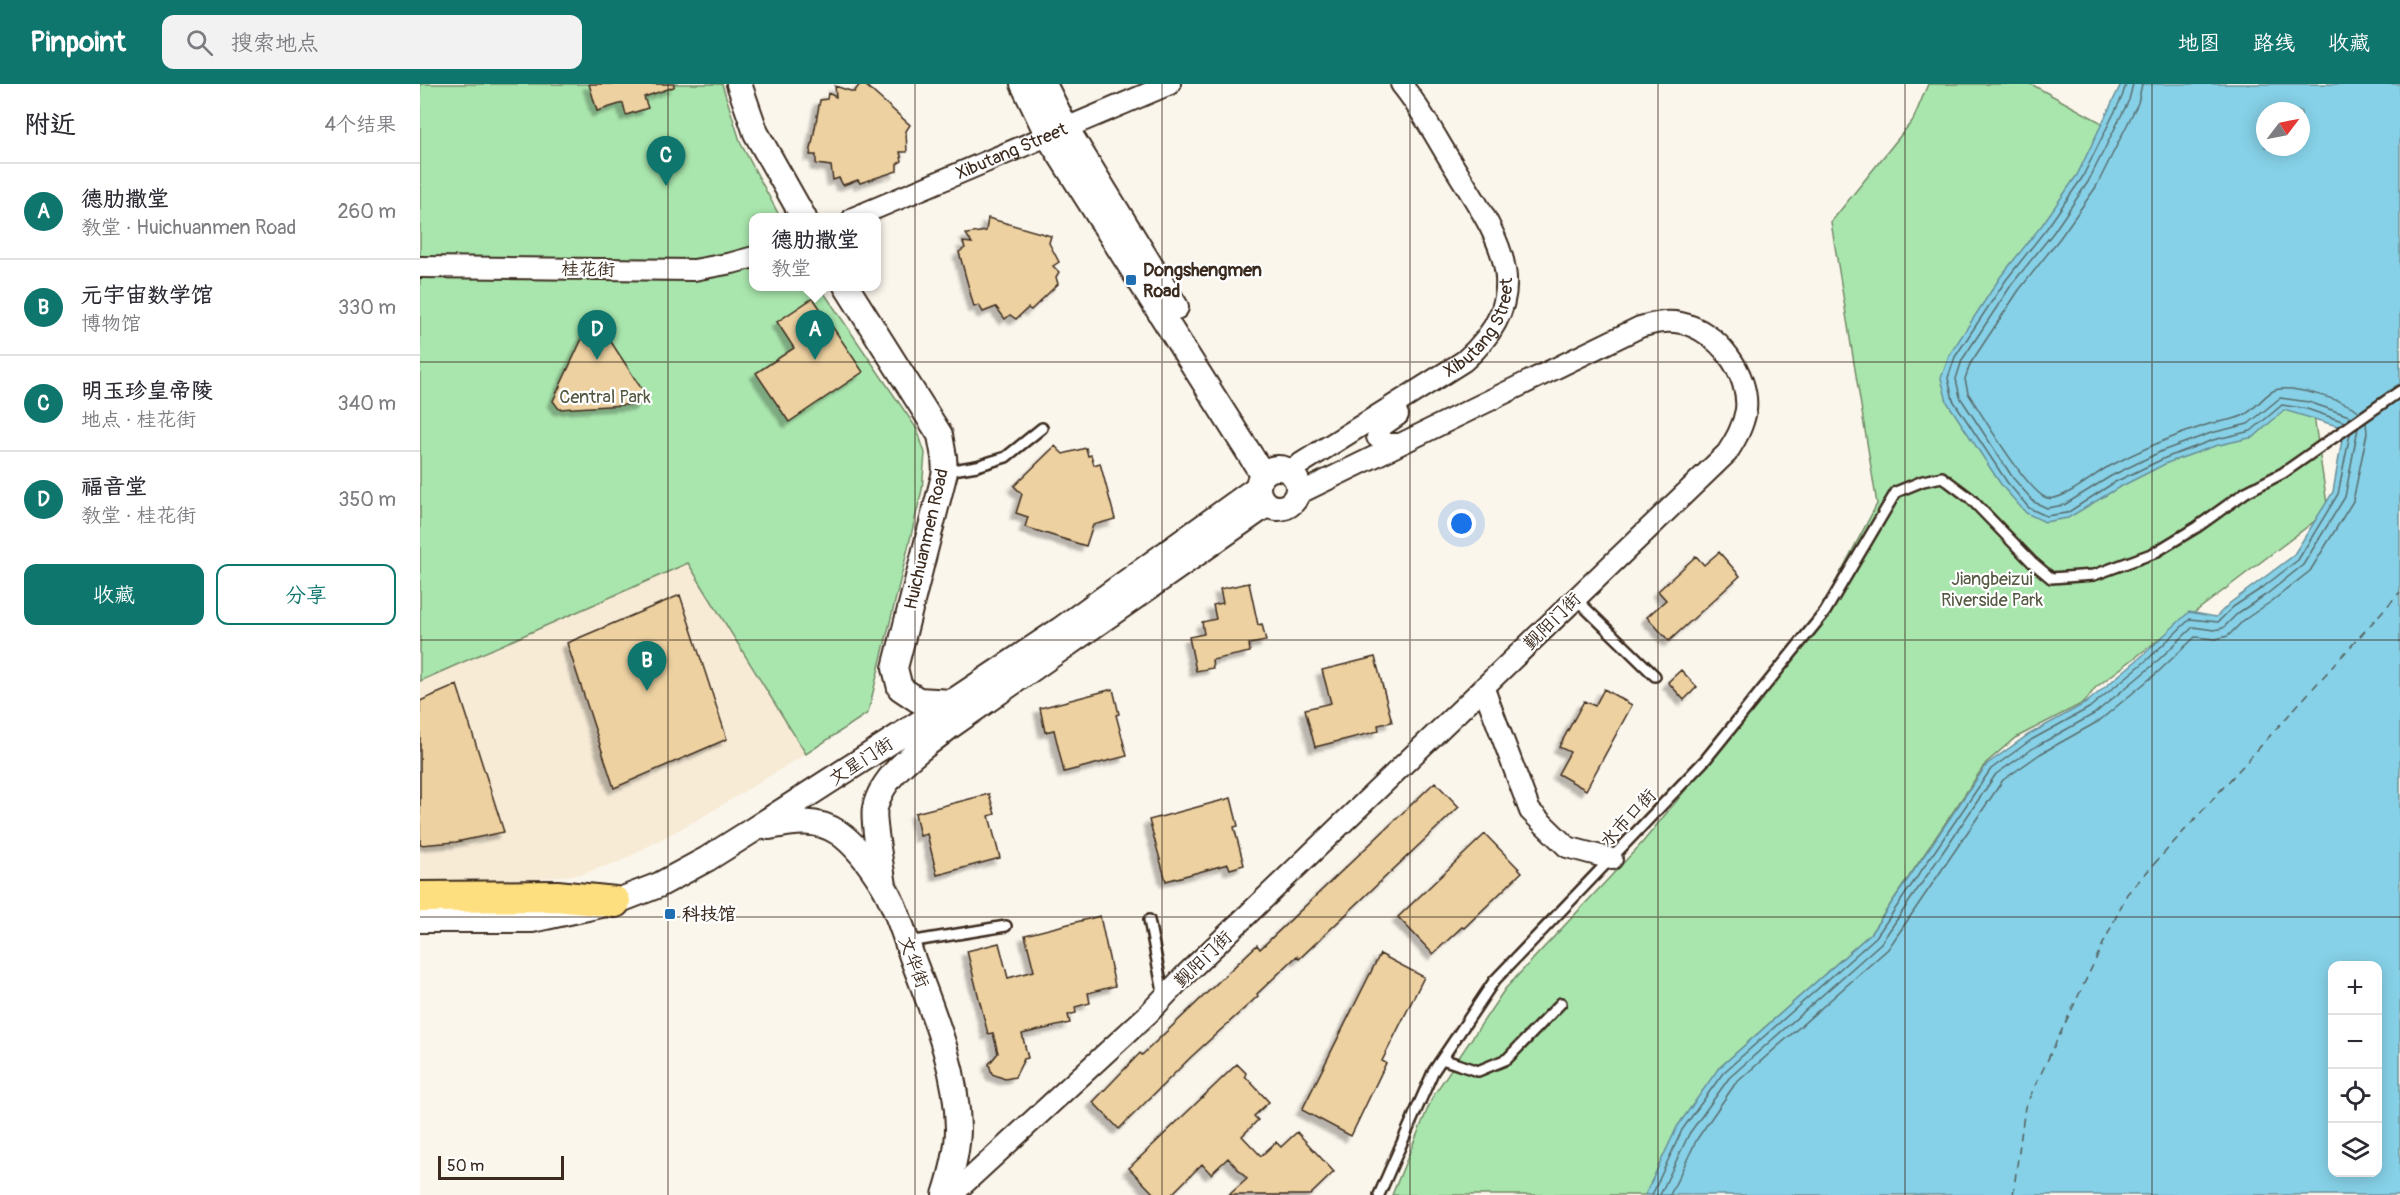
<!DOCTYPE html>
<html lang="zh">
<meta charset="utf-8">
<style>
body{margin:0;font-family:Pangolin,"LXGW WenKai TC",sans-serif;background:#f2f2f3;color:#2b2b33}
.controls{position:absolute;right:18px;bottom:18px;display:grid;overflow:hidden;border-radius:12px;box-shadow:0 3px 15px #0003}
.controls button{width:54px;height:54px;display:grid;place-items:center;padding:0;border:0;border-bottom:2px solid #e1e1e2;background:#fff;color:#2b2b33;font:30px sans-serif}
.compass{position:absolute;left:1836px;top:18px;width:54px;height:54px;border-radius:50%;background:#fff;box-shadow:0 3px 15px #0003;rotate:58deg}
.scale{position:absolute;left:18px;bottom:15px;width:126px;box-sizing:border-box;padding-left:6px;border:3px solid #3b2a1e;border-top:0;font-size:16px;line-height:21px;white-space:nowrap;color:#3b2a1e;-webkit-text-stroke:4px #fff;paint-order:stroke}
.you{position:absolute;left:1042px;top:440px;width:21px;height:21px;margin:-15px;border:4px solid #fff;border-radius:50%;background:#1a73e8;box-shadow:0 0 0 9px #1a73e833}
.badge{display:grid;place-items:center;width:39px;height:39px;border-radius:50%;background:#0f766e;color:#fff;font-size:20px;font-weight:700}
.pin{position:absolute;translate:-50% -50px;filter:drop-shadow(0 2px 3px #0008)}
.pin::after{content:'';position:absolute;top:32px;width:21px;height:18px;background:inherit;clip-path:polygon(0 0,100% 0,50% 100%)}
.popup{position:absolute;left:329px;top:129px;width:132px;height:78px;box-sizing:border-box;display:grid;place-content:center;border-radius:12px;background:#fff;filter:drop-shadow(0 2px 4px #0005);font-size:20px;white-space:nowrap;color:#7c7c81}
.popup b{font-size:22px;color:#2b2b33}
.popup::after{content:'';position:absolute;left:50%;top:100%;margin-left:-12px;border:12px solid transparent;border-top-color:#fff}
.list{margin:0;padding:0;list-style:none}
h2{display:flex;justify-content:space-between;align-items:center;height:78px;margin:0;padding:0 24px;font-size:26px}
h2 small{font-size:20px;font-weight:400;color:#7c7c81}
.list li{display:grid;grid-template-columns:39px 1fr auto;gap:18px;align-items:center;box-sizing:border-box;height:96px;padding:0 24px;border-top:2px solid #e1e1e2}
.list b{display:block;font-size:22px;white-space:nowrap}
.list p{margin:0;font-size:20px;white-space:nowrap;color:#7c7c81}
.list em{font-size:20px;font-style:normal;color:#7c7c81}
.actions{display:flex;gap:12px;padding:18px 24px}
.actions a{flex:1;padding:14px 0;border:2px solid #0f766e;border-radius:12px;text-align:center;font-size:21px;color:#0f766e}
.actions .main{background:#0f766e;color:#fff}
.icon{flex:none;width:33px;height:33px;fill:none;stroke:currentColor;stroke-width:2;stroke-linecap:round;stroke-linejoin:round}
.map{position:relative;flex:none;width:1980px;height:1111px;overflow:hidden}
header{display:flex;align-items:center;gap:36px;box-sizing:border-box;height:84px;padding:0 30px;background:#0f766e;color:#fff}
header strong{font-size:28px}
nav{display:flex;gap:33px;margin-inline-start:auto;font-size:21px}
.search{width:420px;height:54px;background:#f2f2f3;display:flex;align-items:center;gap:15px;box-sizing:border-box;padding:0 21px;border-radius:12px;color:#7c7c81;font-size:22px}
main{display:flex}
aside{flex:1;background:#fff}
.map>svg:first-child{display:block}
.built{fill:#f7ebd6}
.green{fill:#a9e6ad;stroke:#728866;stroke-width:1.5}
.water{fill:#86d1e7;stroke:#688e97;stroke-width:1.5;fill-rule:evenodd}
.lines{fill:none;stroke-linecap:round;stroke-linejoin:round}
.shore{stroke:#596d6e;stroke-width:1.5}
.ferry{stroke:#525c5a;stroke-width:1.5;stroke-dasharray:8 6;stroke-linecap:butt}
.building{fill:#edd1a1;stroke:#3b2a1e;stroke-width:1.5;filter:url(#shadow)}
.service-casing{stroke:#3b2a1e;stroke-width:14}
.minor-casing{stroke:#3b2a1e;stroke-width:24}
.tertiary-casing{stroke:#3b2a1e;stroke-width:28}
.primary-casing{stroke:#3b2a1e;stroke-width:34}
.service{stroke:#fff;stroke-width:9}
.minor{stroke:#fff;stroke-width:20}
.tertiary{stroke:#fff;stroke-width:24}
.primary{stroke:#fedf80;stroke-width:30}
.grid{fill:none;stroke:#3b2a1e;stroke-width:1.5;stroke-opacity:0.55}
.poi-dot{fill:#1f6fb2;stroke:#fff;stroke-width:2}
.labels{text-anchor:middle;stroke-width:4.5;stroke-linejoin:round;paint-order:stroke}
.street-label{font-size:18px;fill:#3b2a1e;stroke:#fff}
.poi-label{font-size:18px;font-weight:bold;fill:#3b2a1e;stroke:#fff;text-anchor:start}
.park-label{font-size:18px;fill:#565942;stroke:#fff}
</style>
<header>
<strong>Pinpoint</strong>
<div class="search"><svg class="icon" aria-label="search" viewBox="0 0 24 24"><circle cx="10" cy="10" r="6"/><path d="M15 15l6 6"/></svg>搜索地点</div>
<nav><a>地图</a><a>路线</a><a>收藏</a></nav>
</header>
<main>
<aside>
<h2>附近<small>4个结果</small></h2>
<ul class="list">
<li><span class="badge">A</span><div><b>德肋撒堂</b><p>教堂 · Huichuanmen Road</p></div><em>260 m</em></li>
<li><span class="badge">B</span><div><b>元宇宙数学馆</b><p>博物馆</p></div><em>330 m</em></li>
<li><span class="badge">C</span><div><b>明玉珍皇帝陵</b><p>地点 · 桂花街</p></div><em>340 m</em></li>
<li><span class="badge">D</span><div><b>福音堂</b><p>教堂 · 桂花街</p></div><em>350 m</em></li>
</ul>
<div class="actions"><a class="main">收藏</a><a>分享</a></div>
</aside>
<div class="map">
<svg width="1980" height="1111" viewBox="0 0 1980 1111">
<defs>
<filter id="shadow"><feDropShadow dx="-5.5" dy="5.5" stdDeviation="1.5" flood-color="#0004"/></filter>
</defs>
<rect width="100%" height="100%" fill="#fbf6ec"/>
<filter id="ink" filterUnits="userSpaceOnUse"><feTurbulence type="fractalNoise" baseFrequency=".0167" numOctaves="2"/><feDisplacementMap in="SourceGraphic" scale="12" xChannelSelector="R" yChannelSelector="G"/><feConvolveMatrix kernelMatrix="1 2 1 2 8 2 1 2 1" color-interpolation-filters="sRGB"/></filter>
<g filter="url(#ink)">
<!-- built -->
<path class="built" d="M268 479 386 670 279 735 201 777 162 790 61 801 0 802V597Z"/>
<!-- green -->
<path class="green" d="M0 0H302L321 60 360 133 334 134V202L400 203 497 345 505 369 502 406 448 629 386 670 268 479 0 597Z
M1508 0H1611L1704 51 1890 305 1908 427 1675 604 1665 618 1595 654 1566 679 1451 849 1298 985 1288 1046 1257 1111H972L1013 1012 1085 905 1222 759 1290 676 1400 527 1457 420 1411 138 1493 36Z"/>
<!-- water -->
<path class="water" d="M1701 0H1980V1111H1225L1257 1043 1298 985 1451 849 1567 680 1608 651 1666 619 1723 571 1769 528 1796 533 1810 519 1873 472 1913 408 1924 344 1864 326 1834 353 1795 362 1747 379 1698 404 1648 434 1625 438 1606 429 1582 402 1527 318 1521 294 1530 270 1581 192 1622 141 1657 91ZM1845 27H1881V63H1845ZM1912 882H1958V1088H1912Z"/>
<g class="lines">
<!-- shore -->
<path class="shore" d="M1706 0 1702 13 1662 94 1627 144 1586 196 1535 273 1528 294 1533 316 1587 398 1609 424 1626 432 1647 429 1695 398 1745 374 1793 356 1831 347 1862 321 1887 325 1925 338
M1713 0 1709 16 1668 98 1633 149 1592 200 1542 276 1536 295 1540 313 1593 394 1614 418 1627 424 1644 421 1691 392 1742 367 1791 349 1828 340 1860 314 1889 318 1932 333
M1722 0 1718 19 1676 103 1640 154 1599 206 1550 280 1545 295 1548 309C1561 329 1608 409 1627 414 1642 418 1672 392 1686 384 1718 367 1752 352 1786 341 1798 337 1811 337 1822 332 1834 327 1842 313 1853 307 1869 299 1926 317 1940 328
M1232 1111 1262 1046 1303 989 1456 853 1571 685 1611 656 1669 624 1727 576 1770 535 1798 538 1813 523 1842 504 1878 476 1918 410 1930 350
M1240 1111 1269 1050 1309 994 1461 859 1576 690 1615 663 1674 630 1732 582 1773 543 1794 546 1803 544 1818 529 1847 510 1883 481 1925 413 1938 344
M1250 1111 1277 1055 1315 1000 1468 865 1583 696 1620 670 1679 637 1738 588 1775 553 1796 555 1808 552 1824 536 1852 517 1890 487 1933 417 1947 349 1946 338"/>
<!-- ferry -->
<path class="ferry" d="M1593 1111 1605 1023 1707 810 1980 508"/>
</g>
<!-- building -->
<path class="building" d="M169 0H254V3L224 13 228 24 206 31 203 19 177 27Z
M440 0H444L490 41 486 47 487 68H480L482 77 477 80V87L440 99 438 96 423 101 419 94 413 96 411 82 396 80V71H390L400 16 407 15 408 9 416 13 415 2 434 8Z
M568 134 631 152 629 159 639 178 633 182 639 188 636 193 638 200 611 226 608 224 596 235 590 231 585 235 576 223 563 228 559 221 554 223 539 168 545 164 543 158 552 159 546 150 566 147Z
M393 214 443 288 369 338 336 289 374 264 357 238Z
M180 241 225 310 221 320 139 325 133 317 168 242Z
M635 362 643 370 666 364 668 372 671 371 674 381 680 379 695 435 673 441 666 462 605 443 608 433 596 429 602 410 594 402Z
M1299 468 1320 492 1249 557 1227 533 1246 516 1238 507 1276 472 1284 481Z
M829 499 838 541 842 540 846 557 829 560 830 568 792 576 793 584 776 587 769 553 784 550 782 538 796 535 793 521 803 519 800 505Z
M260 511 307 655 194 704 147 559Z
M955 573 972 638 958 641 959 647 895 663 885 625 911 619 902 586Z
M1261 586 1277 603 1264 616 1248 598Z
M37 601 84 748 36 758 0 761V617Z
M693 605 699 630 696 631 707 672 644 688 634 646 625 648 620 624Z
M1184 605 1212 621 1166 706 1138 690 1150 668 1139 663 1164 617 1175 622Z
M1015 698 1039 723 879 875 877 872 837 910 838 912 771 973 699 1045 673 1018 720 969 722 971 837 861 840 865Z
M569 710 575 730 569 732 580 774 517 791 507 750 500 752 495 729Z
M811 714 818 742 814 743 824 781 810 785 808 780 746 797 729 736Z
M1065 750 1102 788 1044 844 1042 843 1013 870 978 833Z
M680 832 695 902 668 909 670 919 655 923 656 929 648 931 650 939 602 950 608 974 604 975 595 993 585 995 572 990 569 980 578 969 573 949 568 950 547 867 579 859 588 894 614 887 605 851Z
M960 870 1004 893 962 977 966 979 931 1052 882 1026Z
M817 980 826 989 825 992 849 1018 834 1032 838 1036 822 1052 841 1072 856 1058 861 1063 877 1048 914 1088 890 1111H809L827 1095 808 1074 791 1090 782 1080 751 1111H735L709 1084Z"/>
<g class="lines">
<!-- service casing -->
<g class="service-casing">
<path id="service" d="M527 387 557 382 586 373 622 344
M1155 514 1235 592
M729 836 744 913
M489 858 586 842
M1022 975 1058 987 1087 975 1141 919
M959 1111 1013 988 1074 897 1286 675 1405 528 1476 408 1503 397 1522 393 1550 414 1612 478 1631 494 1674 491 1734 469 1777 443 1826 408 1863 389 1980 307"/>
</g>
<!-- minor casing -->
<g class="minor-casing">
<g id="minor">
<path id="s1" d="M433 134 750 0"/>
<path d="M0 183 274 186 312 179 334 173"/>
<path d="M978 331 962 342 957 353 966 360H978"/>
<path id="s2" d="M869 387 1044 277C1122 208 1076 151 1033 81 1016 54 1001 24 981 0"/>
<path d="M1064 605 1110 727 1147 763 1192 775"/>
<path d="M532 1111 727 931 766 890 1307 369C1316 355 1323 343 1326 326 1330 290 1297 246 1261 239 1246 236 1234 239 1220 243L878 410"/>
</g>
</g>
<!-- tertiary casing -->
<g class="tertiary-casing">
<path id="tertiary" d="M319 0 336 49 384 134
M603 0 628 52 843 391
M624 0 646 44 756 223
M426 202 520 351 524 373 525 388 475 584 480 604 498 616 532 618
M838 404a20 20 0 1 1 40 0a20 20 0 1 1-40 0Z
M349 743C374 738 397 734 419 749 436 761 452 783 463 801 476 822 484 850 492 873 513 929 537 984 538 1044 538 1067 532 1089 525 1111
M464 802C462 787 452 735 455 724 463 688 503 664 529 643L846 421
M0 836H112L195 818 239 801 287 775 333 746 532 618 640 546 837 404"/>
</g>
<!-- primary casing -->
<g class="primary-casing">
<path id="primary" d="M0 813 137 812 195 818"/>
</g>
<!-- service -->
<use href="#service" class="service"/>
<!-- minor -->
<use href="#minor" class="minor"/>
<!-- tertiary -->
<use href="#tertiary" class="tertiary"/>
<!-- primary -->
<use href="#primary" class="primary"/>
</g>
</g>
<!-- grid -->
<path class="grid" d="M248 0V1111M495 0V1111M742 0V1111M990 0V1111M1238 0V1111M1485 0V1111M1732 0V1111M0 278H1980M0 556H1980M0 833H1980"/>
<!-- markers -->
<g class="poi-dot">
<rect x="705" y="190" width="12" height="12" rx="3"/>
<rect x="244" y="824" width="12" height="12" rx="3"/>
</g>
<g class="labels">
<!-- street labels -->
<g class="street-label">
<text dy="6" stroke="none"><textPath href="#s1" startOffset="172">Xibutang Street</textPath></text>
<text transform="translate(168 185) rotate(1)" y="6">桂花街</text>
<text dy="6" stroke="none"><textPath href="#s2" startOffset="244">Xibutang Street</textPath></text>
<text transform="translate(506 455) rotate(-77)" y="6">Huichuanmen Road</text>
<text transform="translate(1132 537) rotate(-45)" y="6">觐阳门街</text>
<text transform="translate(441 677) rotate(-33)" y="6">文星门街</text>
<text transform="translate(1208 734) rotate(-47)" y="6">水市口街</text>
<text transform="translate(783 875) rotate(-44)" y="6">觐阳门街</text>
<text transform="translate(494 878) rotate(69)" y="6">文华街</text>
</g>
<!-- poi labels -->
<g class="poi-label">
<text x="723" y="192">Dongshengmen<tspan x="723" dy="21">Road</tspan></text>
<text x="262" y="836">科技馆</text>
</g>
<!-- park labels -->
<g class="park-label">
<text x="185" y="319">Central Park</text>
<text x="1572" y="501">Jiangbeizui<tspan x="1572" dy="21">Riverside Park</tspan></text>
</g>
</g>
</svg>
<div class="controls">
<button>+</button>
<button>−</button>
<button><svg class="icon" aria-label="locate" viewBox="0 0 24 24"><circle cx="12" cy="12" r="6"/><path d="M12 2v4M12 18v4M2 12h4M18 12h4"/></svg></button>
<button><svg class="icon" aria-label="layers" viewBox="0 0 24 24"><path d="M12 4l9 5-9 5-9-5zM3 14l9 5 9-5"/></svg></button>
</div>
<svg class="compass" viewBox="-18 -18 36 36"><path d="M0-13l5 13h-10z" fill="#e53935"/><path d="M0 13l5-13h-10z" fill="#7c7c81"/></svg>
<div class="scale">50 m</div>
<div class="you"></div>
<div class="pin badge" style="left:395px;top:276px">A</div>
<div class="popup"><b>德肋撒堂</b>教堂</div>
<div class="pin badge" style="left:227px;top:607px">B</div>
<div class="pin badge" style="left:246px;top:102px">C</div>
<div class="pin badge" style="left:177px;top:276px">D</div>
</div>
</main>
